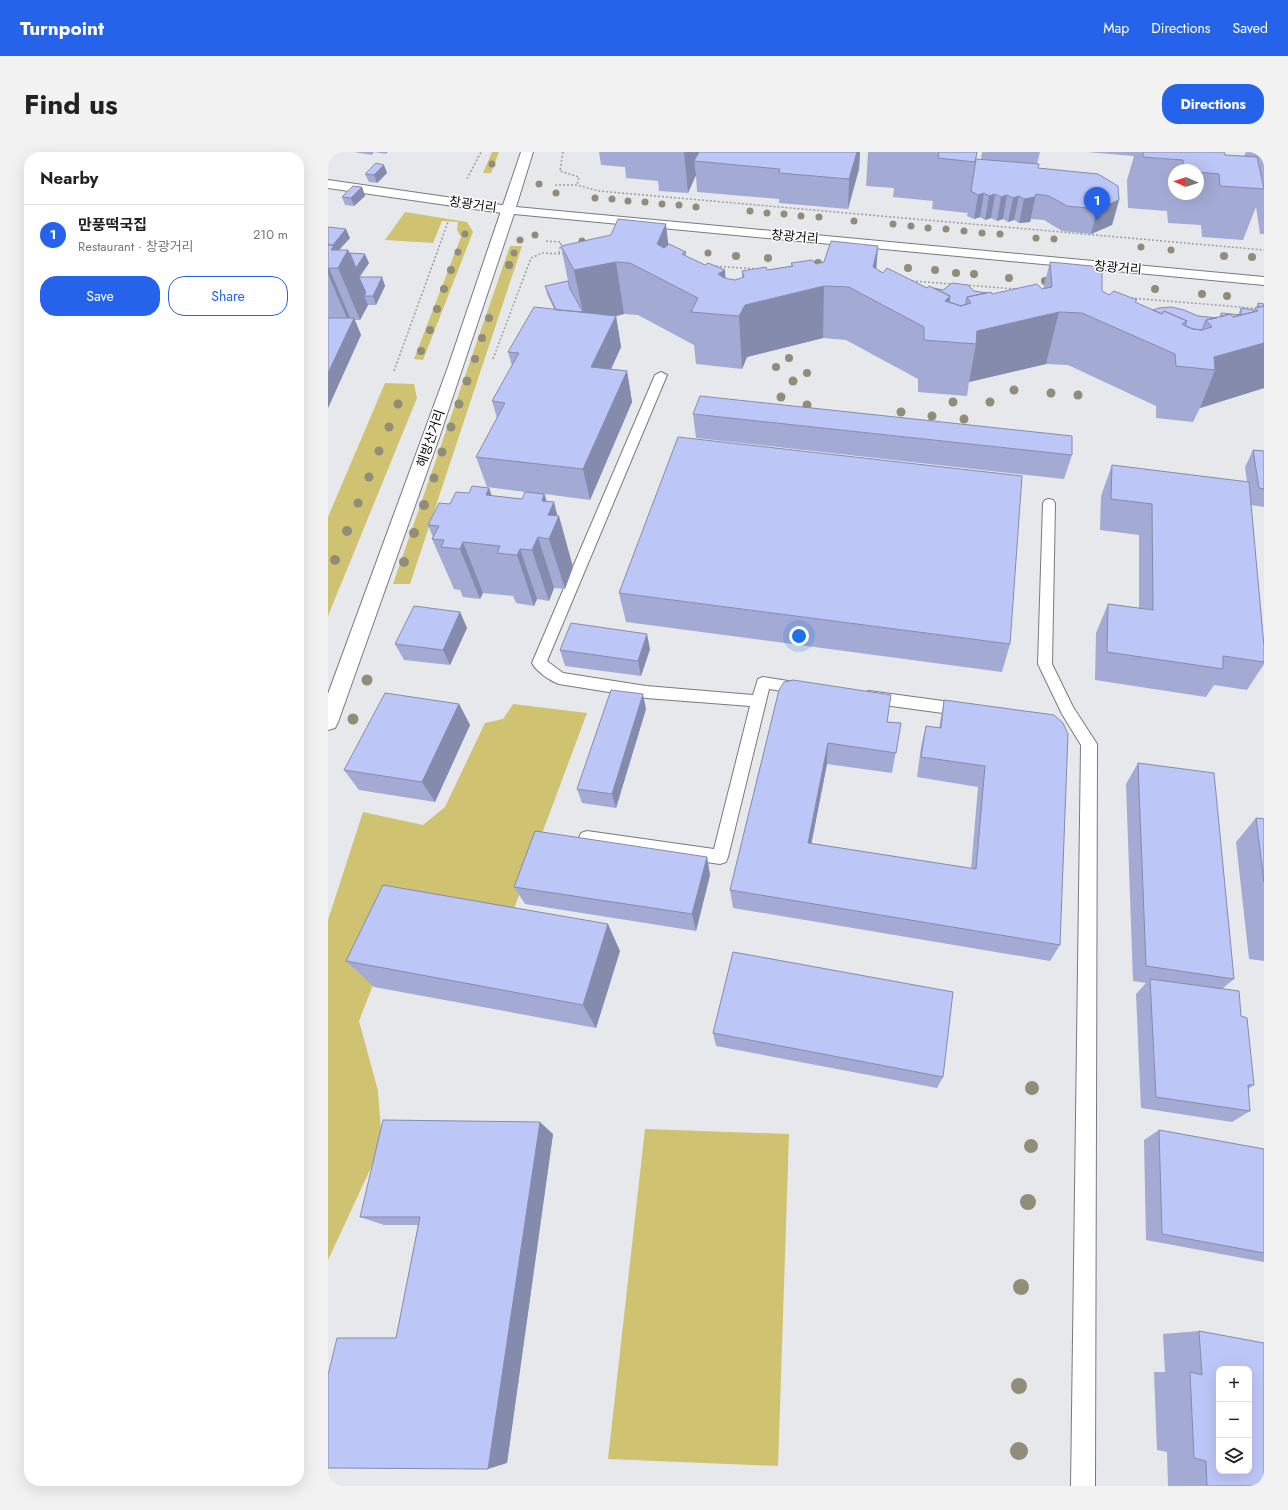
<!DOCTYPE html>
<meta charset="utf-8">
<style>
body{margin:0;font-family:Jost,"Noto Sans KR",sans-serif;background:#f2f2f2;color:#222}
.controls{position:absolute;right:12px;bottom:12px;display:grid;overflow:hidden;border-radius:8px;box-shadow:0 4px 16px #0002}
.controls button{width:36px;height:36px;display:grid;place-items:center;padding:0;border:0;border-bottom:1px solid #e0e0e0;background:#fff;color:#222;font:20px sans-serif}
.compass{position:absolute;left:840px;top:12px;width:36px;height:36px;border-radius:50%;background:#fff;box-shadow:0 4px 16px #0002;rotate:273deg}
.you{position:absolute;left:471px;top:484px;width:14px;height:14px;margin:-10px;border:3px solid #fff;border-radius:50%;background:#1a73e8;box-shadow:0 0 0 6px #1a73e833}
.badge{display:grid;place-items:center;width:26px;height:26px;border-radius:50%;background:#2563eb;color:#fff;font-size:13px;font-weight:700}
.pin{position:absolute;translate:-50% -33px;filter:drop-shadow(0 1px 2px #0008)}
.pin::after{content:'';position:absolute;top:21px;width:14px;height:12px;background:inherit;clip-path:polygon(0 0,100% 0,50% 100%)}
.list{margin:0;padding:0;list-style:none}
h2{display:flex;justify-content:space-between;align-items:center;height:52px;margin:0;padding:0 16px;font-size:17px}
h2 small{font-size:13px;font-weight:400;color:#767676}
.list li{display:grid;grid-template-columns:26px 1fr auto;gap:12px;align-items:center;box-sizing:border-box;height:60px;padding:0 16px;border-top:1px solid #e0e0e0}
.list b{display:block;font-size:15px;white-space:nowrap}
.list p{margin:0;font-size:13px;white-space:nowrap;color:#767676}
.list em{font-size:13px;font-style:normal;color:#767676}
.actions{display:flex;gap:8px;padding:12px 16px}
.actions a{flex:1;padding:9px 0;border:1px solid #2563eb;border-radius:16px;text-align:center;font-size:14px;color:#2563eb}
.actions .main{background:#2563eb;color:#fff}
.icon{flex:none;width:22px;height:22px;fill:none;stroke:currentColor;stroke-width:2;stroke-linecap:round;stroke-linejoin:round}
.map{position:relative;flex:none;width:936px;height:1334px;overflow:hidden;border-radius:16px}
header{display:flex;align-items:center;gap:24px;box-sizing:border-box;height:56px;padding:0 20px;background:#2563eb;color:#fff}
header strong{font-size:19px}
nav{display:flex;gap:22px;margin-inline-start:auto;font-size:14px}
.intro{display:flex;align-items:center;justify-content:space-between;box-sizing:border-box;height:96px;padding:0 24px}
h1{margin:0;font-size:28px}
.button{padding:10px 18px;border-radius:16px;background:#2563eb;color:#fff;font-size:14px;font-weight:700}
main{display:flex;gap:24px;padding:0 24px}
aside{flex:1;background:#fff;border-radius:16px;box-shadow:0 4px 16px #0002}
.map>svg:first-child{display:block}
.green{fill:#cfc271}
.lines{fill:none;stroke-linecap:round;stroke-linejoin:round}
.service-casing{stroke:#797a7c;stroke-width:2}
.minor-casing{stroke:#797a7c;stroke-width:2}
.secondary-casing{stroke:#797a7c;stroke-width:2}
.path{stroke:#9e9ea1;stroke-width:1.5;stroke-dasharray:2 2;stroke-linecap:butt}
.service{fill:#fff;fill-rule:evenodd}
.minor{fill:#fff;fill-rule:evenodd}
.secondary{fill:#fff;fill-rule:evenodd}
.tree{fill:#908d79}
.wall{fill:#a3abd4;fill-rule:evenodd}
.shaded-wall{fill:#848bad}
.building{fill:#bdc7f7;stroke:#848bad;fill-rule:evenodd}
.labels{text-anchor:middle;stroke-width:3;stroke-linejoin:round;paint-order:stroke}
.far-street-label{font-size:13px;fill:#0c0c0d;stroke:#fff}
</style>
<header>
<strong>Turnpoint</strong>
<nav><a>Map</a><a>Directions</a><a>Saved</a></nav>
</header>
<div class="intro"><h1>Find us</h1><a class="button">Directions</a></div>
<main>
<aside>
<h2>Nearby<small></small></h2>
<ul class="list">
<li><span class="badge">1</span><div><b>만풍떡국집</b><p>Restaurant · 창광거리</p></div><em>210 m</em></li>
</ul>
<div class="actions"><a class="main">Save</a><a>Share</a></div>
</aside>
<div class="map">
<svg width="936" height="1334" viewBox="0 0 936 1334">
<rect width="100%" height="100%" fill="#e7e8eb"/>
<!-- green -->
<path class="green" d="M164 0H171L163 21H155Z
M77 60 139 70 145 80 95 208 86 207 133 85 129 78 130 70 114 69 105 91 57 88Z
M182 94H194L82 432H65Z
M57 231 86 232 89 246 0 464V365Z
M185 552 259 561 181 770 67 776 31 869 50 939 54 992 0 1108V768L35 660 95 673 117 655 157 571 175 567Z
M317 977 461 982 450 1314 280 1307Z"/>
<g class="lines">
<!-- service casing -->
<g class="service-casing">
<path id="service" d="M333 220 339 223 219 509 235 521 318 534 425 543 430 527 435 525 479 532 481 536 479 540 474 542 441 537 400 705 398 710 392 712 259 693 253 691 251 686 253 681 259 679 386 697 422 554 318 546 231 532C222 529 208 519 204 511L327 223Z
M721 347 725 348 727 351 724 512 745 555 769 592 767 1334H743L753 593 734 562 710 512 715 351 717 348Z
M541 539 637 552 642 554 644 558 642 562 637 564 541 551 536 549 534 545 536 541Z"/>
</g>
<!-- minor casing -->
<g class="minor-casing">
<path id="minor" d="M0 28 181 54 188 58 181 62 0 36Z"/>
</g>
<!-- secondary casing -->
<g class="secondary-casing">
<path id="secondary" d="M193 0H205L188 55 936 125V133L186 62 111 286 10 570 7 576 0 578V542L120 215Z"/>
</g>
<!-- path -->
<path class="path" d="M235 0 232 19 251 25 249 33
M139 27 153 0
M227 33H249L271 39 936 98
M218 89 233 90 231 102
M384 114 431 117
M584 129 624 132
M637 133 688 137
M803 146 936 157
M165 207 203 106 214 101 238 102
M66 219 120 70"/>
<!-- service -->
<use href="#service" class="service"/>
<!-- minor -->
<use href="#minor" class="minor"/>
<!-- secondary -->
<use href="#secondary" class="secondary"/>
</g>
<!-- trees -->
<g class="tree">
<circle cx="164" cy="12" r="3.5"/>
<circle cx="211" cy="32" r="3.5"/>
<circle cx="228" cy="41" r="3.5"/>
<circle cx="267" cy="46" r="3.5"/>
<circle cx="284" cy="47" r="3.5"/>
<circle cx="300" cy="49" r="3.5"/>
<circle cx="317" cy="50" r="3.5"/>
<circle cx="334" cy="52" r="3.5"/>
<circle cx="351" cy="53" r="3.5"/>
<circle cx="368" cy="55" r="3.5"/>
<circle cx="422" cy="59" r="3.5"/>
<circle cx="439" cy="61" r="3.5"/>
<circle cx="456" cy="62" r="3.5"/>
<circle cx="473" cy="64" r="3.5"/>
<circle cx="491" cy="65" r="3.5"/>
<circle cx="526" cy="69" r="3.5"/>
<circle cx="565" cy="72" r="3.5"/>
<circle cx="583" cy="74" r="3.5"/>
<circle cx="600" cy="76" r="3.5"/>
<circle cx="618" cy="77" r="3.5"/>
<circle cx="636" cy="79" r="3.5"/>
<circle cx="654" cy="81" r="3.5"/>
<circle cx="137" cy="82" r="3.5"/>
<circle cx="672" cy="82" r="3.5"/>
<circle cx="207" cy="83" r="3.5"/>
<circle cx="708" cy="86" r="3.5"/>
<circle cx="726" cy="87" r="3.5"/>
<circle cx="192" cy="88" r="3.5"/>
<circle cx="254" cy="89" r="3.5"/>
<circle cx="813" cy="95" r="3.5"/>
<circle cx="843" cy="98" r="3.5"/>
<circle cx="130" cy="100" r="3.5"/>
<circle cx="186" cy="101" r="3.5"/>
<circle cx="380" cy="101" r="3.5"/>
<circle cx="408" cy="104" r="4"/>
<circle cx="896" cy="104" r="4"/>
<circle cx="924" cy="105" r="4"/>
<circle cx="440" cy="106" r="4"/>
<circle cx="490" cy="111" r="4"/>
<circle cx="181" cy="113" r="4"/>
<circle cx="580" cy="116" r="4"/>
<circle cx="123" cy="118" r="4"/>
<circle cx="607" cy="118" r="4"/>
<circle cx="628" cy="121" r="4"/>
<circle cx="646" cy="122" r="4"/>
<circle cx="681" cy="126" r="4"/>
<circle cx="717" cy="129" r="4"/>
<circle cx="116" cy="137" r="4"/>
<circle cx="827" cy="137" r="4"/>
<circle cx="874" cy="142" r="4"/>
<circle cx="899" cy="144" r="4"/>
<circle cx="109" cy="157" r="4"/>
<circle cx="161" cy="166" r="4"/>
<circle cx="102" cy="178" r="4"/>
<circle cx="154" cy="186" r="4"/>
<circle cx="93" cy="199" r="4"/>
<circle cx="461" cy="206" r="4"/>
<circle cx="147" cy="207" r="4"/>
<circle cx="448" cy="215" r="4"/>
<circle cx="479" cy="221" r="4"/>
<circle cx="139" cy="229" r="4.5"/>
<circle cx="465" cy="229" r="4.5"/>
<circle cx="686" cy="238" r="4.5"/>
<circle cx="723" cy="241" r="4.5"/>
<circle cx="750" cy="243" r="4.5"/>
<circle cx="453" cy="245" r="4.5"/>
<circle cx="625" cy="250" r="4.5"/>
<circle cx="662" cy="250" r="4.5"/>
<circle cx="70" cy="252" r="4.5"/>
<circle cx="131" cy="252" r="4.5"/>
<circle cx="479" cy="253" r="4.5"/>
<circle cx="573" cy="260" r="4.5"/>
<circle cx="604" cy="264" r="4.5"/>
<circle cx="636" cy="267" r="4.5"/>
<circle cx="61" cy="275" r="4.5"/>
<circle cx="123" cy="275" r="4.5"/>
<circle cx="51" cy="299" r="4.5"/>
<circle cx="114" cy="300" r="4.5"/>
<circle cx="41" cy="325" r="4.5"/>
<circle cx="106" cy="326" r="4.5"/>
<circle cx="30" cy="351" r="4.5"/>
<circle cx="96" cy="353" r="5"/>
<circle cx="19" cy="379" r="5"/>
<circle cx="86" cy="381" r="5"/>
<circle cx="7" cy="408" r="5"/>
<circle cx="76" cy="410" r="5"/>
<circle cx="39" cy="528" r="5.5"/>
<circle cx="25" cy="567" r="5.5"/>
<circle cx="704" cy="936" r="7"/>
<circle cx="703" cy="994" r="7"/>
<circle cx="700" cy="1050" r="8"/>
<circle cx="693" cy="1135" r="8"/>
<circle cx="691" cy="1234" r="8"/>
<circle cx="691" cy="1299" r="9"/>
</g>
<!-- wall -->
<path class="wall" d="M26 0H60L58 2 46 0 44 3Z
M271 0H532L531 17 520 57 451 51V47L369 40 368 23 360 41 331 39 330 29 298 26 297 15 273 13Z
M540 0H649L648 7H653L654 0H712L709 12 710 16 791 48 784 73 763 82 734 79 716 68 703 67 702 70 691 71 686 68 680 70 675 67 669 69 663 66 657 68 652 65 646 67 639 64 640 59 639 61 604 57 605 49 565 45 566 36 538 34Z
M759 0H896L897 3 916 4 918 0H936V82H932L928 55 915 88 874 85 873 73 840 71 839 59 800 56 799 28 806 4ZM846 18H870V42H846Z
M56 13 59 21 49 31 41 30 37 22Z
M34 35 37 44 26 54 17 53 14 45Z
M0 75 22 86 11 98H20L22 101 41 111 32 125H54L57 134 48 153H40L32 168H27L33 183 0 256Z
M340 93 358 100V104L377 113 397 118V127L407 128 414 126V119L439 118 463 114V111L488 112 496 110 550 94 548 117 555 121 598 135 615 138 646 139 664 142 714 137H715L722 110 781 143 809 151 825 158 889 166 892 165 893 161 910 163 913 156 926 158 927 156H928L930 151 936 152V236L872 256 865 270 828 266V254L740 213 718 212 641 230 639 244 590 240V227L518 188 495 186 419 205 414 217 368 212 366 193 310 163 296 162 288 164 293 195 283 217 299 219 304 250 262 348 217 342 219 350 229 364 245 415 237 437 226 436 221 449 209 447 206 454 188 451 185 444 155 441 152 447 135 445 132 438 126 437 104 387 105 385 100 373 122 352 141 341 161 336 164 344 194 347 213 342 159 335 148 305 169 266 164 249 184 214 180 200 226 157 219 142 217 134 240 129 233 94Z
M365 262 744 303 736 327 368 286Z
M925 298 936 299V355L923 353 936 493V512L919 538 886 533 878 545 767 528 768 481 780 452 811 456V383L772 378 773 344 784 313 919 330 917 315Z
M291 441 682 492 674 520 298 470Z
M132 460 139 476 122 513 76 508 67 492Z
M322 497 313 524 237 514 232 498Z
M451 538 563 543 559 570 573 571 564 621 499 612 483 691 643 717 650 635 589 625 593 595 598 574 611 576 616 548 726 563 732 793 722 809 405 756 402 738Z
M131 552 142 573 107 650 31 638 16 618Z
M318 557 288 656 254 651 249 637Z
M810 611 906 827 894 837 913 864 926 933 920 937 922 959 904 970 813 956 808 842 818 831 805 829 798 632Z
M928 666 936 667V809L921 807 908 690Z
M379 705 382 723 368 779 197 752 186 735Z
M292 799 268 876 46 835 18 809Z
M385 881 615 925 609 936 388 894Z
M831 978 936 997V1110L818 1088 816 988Z
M225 982 179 1311 68 1186 90 1073H56L32 1065Z
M871 1179 936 1334H840L839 1300 829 1298 826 1220H837L835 1182Z"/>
<!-- shaded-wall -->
<path class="shaded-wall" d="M356 0H373L366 9 368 23 360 41Z
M529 0H532L531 17 520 57 521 27Z
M649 0 639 61 647 10Z
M56 13 59 21 49 31 46 23Z
M34 35 37 44 26 54 23 46Z
M656 41 652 65 646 67 650 43Z
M667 42 663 66 657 68 661 44Z
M708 42 702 70 691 71 696 47Z
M679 43 675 67 669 69 673 45Z
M691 44 686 68 680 70 685 46Z
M791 48 784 73 763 82 769 57Z
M338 72 344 124 329 92Z
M18 77 22 86 9 100 20 98 28 116 37 102 41 111 31 125 39 144H36L40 153 32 168 10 116H1L23 168 21 171 0 122V91Z
M550 94 546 146 545 115Z
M288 110 296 162 288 164 293 195 270 246 231 166 255 161 246 118Z
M397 118 400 163 390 122Z
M54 125 57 134 48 153 45 144Z
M496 134 495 186 419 205 414 217 411 164 417 153Z
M622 144 616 189 617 149Z
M731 160 718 212 641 230 648 192 649 179Z
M26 166 33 183 0 256V221Z
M936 191V236L872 256 887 218 886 205Z
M299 219 304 250 262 348 255 317Z
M161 336 179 388 158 343Z
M216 342 221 360 226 350 230 366 231 364 245 415 237 437 221 387 214 349Z
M210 385 226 436 221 449 204 398Z
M135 390 155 441 152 447 132 397Z
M192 397 209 447 206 454 189 403Z
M132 460 139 476 122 513 115 498Z
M319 482 322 497 313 524 310 509Z
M315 542 318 557 288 656 284 642Z
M131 552 142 573 107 650 94 630Z
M500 591 499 612 480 709V691Z
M379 705 382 723 368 779 364 762Z
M280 772 292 799 268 876 255 853Z
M212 970 225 982 179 1311 160 1317Z"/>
<!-- building -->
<path class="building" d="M371 0H529L521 27 451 21 452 17 366 9Z
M611 0H649L647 10 610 6Z
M815 0H896L897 3 929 5 936 37 892 34 891 22 870 20V18H856L855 8 815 5Z
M648 7 711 12 710 16 770 22 790 34 791 48 769 57 739 54 721 44 708 42 707 45 696 47 691 44 685 46 679 43 673 45 667 42 661 44 656 41 650 43 643 39Z
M48 11 56 13 46 23 37 22Z
M25 34 34 35 23 46 14 45Z
M290 67 338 72 329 92 336 96 341 92 358 100 354 102 377 113 380 111 397 118 390 122 396 126 407 128 416 125 414 119 438 115 439 118 465 114 463 111 484 108 488 112 496 110 503 89 550 94 545 115 555 121 559 116 599 136 601 134 622 144 617 149 633 154 643 151 639 145 663 140 664 142 709 132 714 137 724 135 722 110 774 115V139L781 143 786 139 809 148 807 150 834 162 836 159 859 169 854 172 865 177 874 178 884 175 878 168 902 162 905 165 930 159 927 156 936 154V191L886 205 887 218 848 214 847 202 754 161 731 160 649 179 648 192 596 188V175L521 135 496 134 417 153 411 164 363 160 370 146 302 111 288 110 246 118 233 94 283 83Z
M0 75 18 77 5 93H1L0 91Z
M0 93H6L3 98H20L10 116H1L0 117Z
M22 101 37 102 28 116Z
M31 125H54L45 144H36L38 141Z
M240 129 242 137 255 160 228 158 217 134Z
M624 131 640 133 646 139 659 141 639 145 638 152 633 154 621 150 622 144 606 136 615 138Z
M930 151 936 152V154L930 155Z
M206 155 288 164 263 215 299 219 255 317 148 305 177 251 164 249 191 201 180 200Z
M843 155 856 158 870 164 889 166 878 168 874 178 865 177 857 174 859 169 836 159 834 162 825 158 831 156Z
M913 156 926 158 925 160 905 165 902 162 893 165V161L913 163Z
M0 166H26L0 221Z
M372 244 744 284V303L365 262Z
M350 285 694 324 682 492 291 441Z
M925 298 936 299V337L931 336Z
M784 313 921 330 936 494V510L895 504V517L779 500 780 452 825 458 824 352 783 347Z
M144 334 161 336 158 343 194 347 197 340 216 342 214 349 226 350 220 363 231 364 221 387 210 385 204 398 192 397 189 403 169 401 172 394 135 390 132 397 113 395 116 388 104 387 111 374 100 373 111 351 122 352 128 340 141 341Z
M86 454 132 460 115 498 67 492Z
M243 471 319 482 310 509 232 498Z
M465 528 563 543 559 570 573 571 568 601 500 591 480 691 648 717 657 614 593 605 598 574 613 576 616 548 726 563 735 571 740 582 732 793 402 738 451 538 456 530Z
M283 538 315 542 284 642 249 637Z
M57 541 131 552 94 630 16 618Z
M810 611 886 621 906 827 818 814Z
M928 666 936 667V730Z
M207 679 379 705 364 762 186 735Z
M55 733 280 772 255 853 18 809Z
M405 800 625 840 615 925 385 881Z
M822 827 911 839 913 864 919 866 926 933H920L922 959 828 945Z
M55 968 212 970 160 1317 0 1316V1223L9 1186H68L92 1065H32Z
M831 978 936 997V1101L834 1082Z
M871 1179 936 1191V1334H879L878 1309 866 1306 862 1220 874 1223ZM891 1217H921V1319H891Z"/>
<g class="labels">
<!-- far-street labels -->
<g class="far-street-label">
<text transform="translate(145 52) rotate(8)" y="5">창광거리</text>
<text transform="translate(467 84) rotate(5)" y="5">창광거리</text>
<text transform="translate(790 115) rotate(5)" y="5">창광거리</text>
<text transform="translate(102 286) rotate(-71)" y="5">해방산거리</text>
</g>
</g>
</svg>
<div class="controls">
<button>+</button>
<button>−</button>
<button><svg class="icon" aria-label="layers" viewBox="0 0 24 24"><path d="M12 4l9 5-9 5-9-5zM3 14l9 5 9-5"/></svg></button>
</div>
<svg class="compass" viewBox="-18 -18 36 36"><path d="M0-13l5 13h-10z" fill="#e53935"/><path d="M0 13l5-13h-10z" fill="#767676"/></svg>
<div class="you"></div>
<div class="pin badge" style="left:769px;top:68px">1</div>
</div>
</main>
